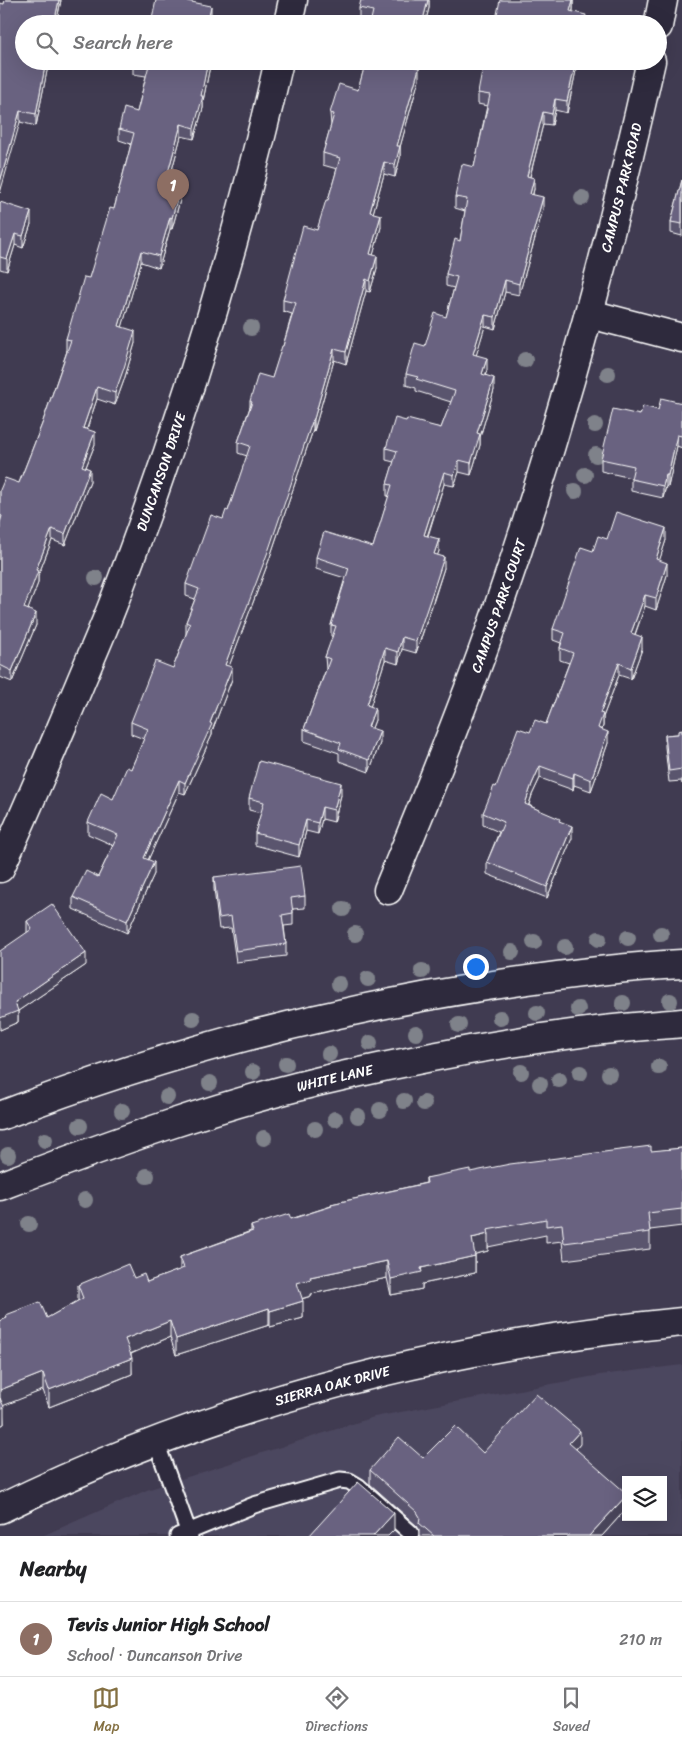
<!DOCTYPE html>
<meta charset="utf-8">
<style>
body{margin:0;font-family:Sriracha,sans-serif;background:#f6f6f6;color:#202124}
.controls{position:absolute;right:15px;bottom:15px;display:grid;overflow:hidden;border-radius:0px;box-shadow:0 5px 20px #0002}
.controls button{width:45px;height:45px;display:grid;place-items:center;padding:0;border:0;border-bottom:1px solid #e0e0e0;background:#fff;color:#202124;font:25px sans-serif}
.you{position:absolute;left:475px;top:966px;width:18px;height:18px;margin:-12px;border:4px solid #fff;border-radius:50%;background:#1a73e8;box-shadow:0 0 0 8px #1a73e833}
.badge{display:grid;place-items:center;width:32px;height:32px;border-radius:50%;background:#847042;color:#fff;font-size:16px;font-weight:700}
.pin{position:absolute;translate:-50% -41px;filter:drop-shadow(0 1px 2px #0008)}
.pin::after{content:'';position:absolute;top:26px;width:18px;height:15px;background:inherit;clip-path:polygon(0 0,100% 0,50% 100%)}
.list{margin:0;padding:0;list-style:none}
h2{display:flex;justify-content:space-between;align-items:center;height:65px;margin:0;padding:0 20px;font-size:21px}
h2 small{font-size:16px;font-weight:400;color:#757577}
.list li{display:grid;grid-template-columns:32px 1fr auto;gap:15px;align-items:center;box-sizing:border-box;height:75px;padding:0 20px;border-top:1px solid #e0e0e0}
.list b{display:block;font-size:19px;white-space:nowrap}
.list p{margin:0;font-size:16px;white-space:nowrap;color:#757577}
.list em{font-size:16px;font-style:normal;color:#757577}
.icon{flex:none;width:28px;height:28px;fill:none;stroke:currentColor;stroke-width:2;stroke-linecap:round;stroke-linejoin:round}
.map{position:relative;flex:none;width:682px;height:1536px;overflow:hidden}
.search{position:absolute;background:#fff;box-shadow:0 5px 20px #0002;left:15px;right:15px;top:15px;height:55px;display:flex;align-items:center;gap:12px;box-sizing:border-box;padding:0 18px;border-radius:28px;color:#757577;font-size:19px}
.sheet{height:140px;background:#fff}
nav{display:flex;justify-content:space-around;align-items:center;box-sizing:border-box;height:70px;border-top:1px solid #e0e0e0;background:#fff;font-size:14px;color:#757577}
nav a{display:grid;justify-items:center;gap:2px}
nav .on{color:#847042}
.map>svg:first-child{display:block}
.built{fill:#4c475f;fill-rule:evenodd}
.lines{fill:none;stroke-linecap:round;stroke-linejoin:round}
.lane-casing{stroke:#fff;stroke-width:19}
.street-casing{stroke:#fff;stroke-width:31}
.secondary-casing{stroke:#fff;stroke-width:31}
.lane{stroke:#2f2a3d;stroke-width:15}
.street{stroke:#2f2a3d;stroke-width:28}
.secondary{stroke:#2f2a3d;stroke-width:28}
.tree{fill:#7f828a}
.wall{fill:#5a546e;stroke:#fff}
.shaded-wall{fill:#4a455a;stroke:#fff}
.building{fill:#696280;stroke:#fff}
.labels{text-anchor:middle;stroke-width:4;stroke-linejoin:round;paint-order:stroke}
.street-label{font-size:14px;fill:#fff;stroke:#2f2a3d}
</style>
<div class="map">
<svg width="682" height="1536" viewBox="0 0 682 1536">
<rect width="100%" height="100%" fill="#403b51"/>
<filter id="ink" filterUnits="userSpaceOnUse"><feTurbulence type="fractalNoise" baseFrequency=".02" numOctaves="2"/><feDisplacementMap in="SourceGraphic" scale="10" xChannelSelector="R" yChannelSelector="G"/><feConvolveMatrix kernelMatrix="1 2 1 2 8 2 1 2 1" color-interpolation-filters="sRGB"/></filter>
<g filter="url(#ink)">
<!-- built -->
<path class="built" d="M682 1365V1536H42L147 1490 374 1417 600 1375ZM626 1480H663V1517H626Z"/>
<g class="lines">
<!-- lane casing -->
<g class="lane-casing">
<path id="lane" d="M156 1442 190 1536
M178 1536 254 1505 340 1480 349 1481 359 1487 411 1533"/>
</g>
<!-- street casing -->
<g class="street-casing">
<g id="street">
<path d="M288 24 293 0"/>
<path d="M658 26 663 0"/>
<path d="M590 314 682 338"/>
<path id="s1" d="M0 868C28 808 53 747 79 686 91 657 104 628 115 599 182 424 237 244 279 61"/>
<path id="s2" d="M388 890C427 796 466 701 499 605 561 427 610 245 651 61"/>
<path id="s3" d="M0 1509C213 1404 446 1345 682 1322"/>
</g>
</g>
<!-- secondary casing -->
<g class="secondary-casing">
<g id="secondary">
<path d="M0 1116C159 1055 319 1012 487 986 552 976 617 967 682 964"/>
<path id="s4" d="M0 1186C112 1143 225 1102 342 1076 421 1058 500 1043 580 1033 614 1028 648 1026 682 1023"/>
</g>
</g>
<!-- lane -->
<use href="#lane" class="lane"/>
<!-- street -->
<use href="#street" class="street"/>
<!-- secondary -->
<use href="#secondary" class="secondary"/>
</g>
<!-- trees -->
<g class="tree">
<circle cx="582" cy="198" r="8"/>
<circle cx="251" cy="328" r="8"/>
<circle cx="525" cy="360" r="8"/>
<circle cx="608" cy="374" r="8"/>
<circle cx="595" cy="425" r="8"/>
<circle cx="596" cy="455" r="8"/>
<circle cx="585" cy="475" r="8"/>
<circle cx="575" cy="491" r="8"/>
<circle cx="96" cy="578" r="8"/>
<circle cx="343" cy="909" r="8"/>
<circle cx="355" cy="934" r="8"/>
<circle cx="661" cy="934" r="8"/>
<circle cx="628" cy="938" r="8"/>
<circle cx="599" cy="939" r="8"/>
<circle cx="534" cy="942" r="8"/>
<circle cx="565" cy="947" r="8"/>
<circle cx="512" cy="952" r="8"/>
<circle cx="422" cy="971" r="8"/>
<circle cx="368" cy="979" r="8"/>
<circle cx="339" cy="984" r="8"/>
<circle cx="670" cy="1001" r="8"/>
<circle cx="623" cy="1003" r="8"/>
<circle cx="578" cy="1009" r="8"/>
<circle cx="537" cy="1013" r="8"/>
<circle cx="500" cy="1018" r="8"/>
<circle cx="193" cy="1019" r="8"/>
<circle cx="459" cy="1025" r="8"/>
<circle cx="416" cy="1033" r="8"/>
<circle cx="370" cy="1043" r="8"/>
<circle cx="329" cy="1054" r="8"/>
<circle cx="286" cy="1064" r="8"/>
<circle cx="659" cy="1067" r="8"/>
<circle cx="253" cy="1072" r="8"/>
<circle cx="521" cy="1072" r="8"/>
<circle cx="580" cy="1073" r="8"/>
<circle cx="609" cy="1074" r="8"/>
<circle cx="559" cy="1080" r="8"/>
<circle cx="210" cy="1083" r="8"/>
<circle cx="540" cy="1084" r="8"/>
<circle cx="167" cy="1097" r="8"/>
<circle cx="404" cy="1101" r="8"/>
<circle cx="424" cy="1103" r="8"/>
<circle cx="380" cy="1110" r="8"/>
<circle cx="122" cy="1111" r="8"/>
<circle cx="358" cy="1116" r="8"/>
<circle cx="335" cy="1119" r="8"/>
<circle cx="80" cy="1126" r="8"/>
<circle cx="315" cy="1129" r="8"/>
<circle cx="264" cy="1138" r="8"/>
<circle cx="45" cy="1140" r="8"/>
<circle cx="8" cy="1155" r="8"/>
<circle cx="147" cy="1176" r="8"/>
<circle cx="85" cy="1200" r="8"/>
<circle cx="29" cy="1224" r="8"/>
</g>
<!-- wall -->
<path class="wall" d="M5 0H61L36 126 20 122 4 4Z
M429 0V8L425 24H370V22L359 20V8Z
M573 0V12L586 24H496V19Z
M133 61H211L203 101V108L194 139 181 136 168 185 180 200 172 229H170L159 268 141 262 122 327 135 343 124 380 115 405 97 399 87 429 95 444 86 467 90 481 65 545 52 540 38 576V583L28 609 36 625 12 682 0 677V490L19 483 42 424 67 351H66V339L89 278 114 209 131 144 119 140V129L137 112 146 76 133 74Z
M366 61H416L415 66 419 79 400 147V158L395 177 384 174 373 213 381 227 373 255 377 268 370 292 366 291 346 364 334 360 314 431 313 430 269 560 229 666 232 679 212 731V735L185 794 179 792 148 860 154 874 127 933 73 909V897L98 877 113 845 88 834V822L113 799 131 769 144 739 131 734V722L173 668 186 634V622L195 599 186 596V584L223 519 228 511 247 456 238 453V442L250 407V401L272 378 283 346 292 314 283 311V300L317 230 328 200 337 169 323 165V153L331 125 330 113 358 90Z
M578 61 567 113 555 110 552 125 543 124 530 177 534 189 533 194 543 209 535 238 519 295 505 292 495 329 485 326 476 355 487 370 485 375 494 390 480 437V445L471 475 459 472 454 486 444 484 428 536 439 551 437 555 444 568 434 600 416 653 402 649 398 664 385 660 370 707 375 720 372 728 380 743 369 772 339 761V753L304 741V729L326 669 325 657 333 637 331 636V625L345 578 316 569V557L373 547 389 496H387V484L394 462 386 460V448L406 421 441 428 451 402 416 391V388L406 385V374L425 346 446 317 454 288 446 286V274L460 241 465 211 455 208V197L474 167 487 106 478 104V93L496 63Z
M682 180V236L671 233V222Z
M0 202 31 224 23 248 15 245 7 271 0 269Z
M682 403V448L677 446 668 487 666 486 663 498 631 491V478L601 471V459L640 415Z
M607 539 666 540 659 561 667 575 656 610 645 606 635 635 642 649 631 679 619 675 603 717V726L602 730 608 743 591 791 574 785 573 790 540 778 532 795 529 805 560 822 572 838 547 898 487 874V862L499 832 483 825V813L496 787 530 732 546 724 569 663 560 660V648L561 643 553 640V629L593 551Z
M682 730V784V781L669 782 665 747V735L678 734Z
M341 795 334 822 322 819 318 834 306 831 299 857 255 845V833L261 813 249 810V798Z
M214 877 305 896V908L293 909V925L284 926 286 944V956L236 962 231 928 219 929 214 889Z
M27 921 86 965 18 1011V1022L0 1030 27 932Z
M682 1148V1226L650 1230V1249L564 1260 562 1241 546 1243V1235L488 1247V1251L475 1254V1273L422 1284V1289L391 1295 387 1278 311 1294V1296L302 1299 303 1318 270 1327 269 1325 176 1355 170 1337 131 1354 132 1374 101 1387 49 1407 43 1390 3 1405 4 1424 0 1426V1321L6 1319V1315L47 1318 78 1301V1285L134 1278 147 1282 180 1270V1257L251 1231V1226L291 1219 331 1206V1204L426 1183V1178Z
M580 1444 576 1449 626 1509 602 1536H419V1529L417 1526 370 1484V1470L423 1458Z"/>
<!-- shaded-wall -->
<path class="shaded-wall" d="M59 0H61L56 24H54Z
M428 0H429V8L425 24H422Z
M573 0V9L570 23V11Z
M211 6V18L210 24H207Z
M46 61H49L36 126V114Z
M208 61H211L203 101V108L194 139V128Z
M413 61H416L412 77V66Z
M576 61H578L567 113V101Z
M419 68V79L400 147V158L395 177V165L397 146Z
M555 99V110L552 125V114Z
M20 111V122L0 193V182Z
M543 112V124L527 188V176Z
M181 124V136L165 196V184Z
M384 162V174L370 224V212Z
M534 178V189L530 205V194Z
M180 188V200L172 229V218Z
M543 197V209L535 238 519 295V284Z
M31 212V224L23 248V236Z
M381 215V227L370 266V254Z
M170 217V229L159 268V256Z
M15 234V245L7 271V259Z
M141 251V262L119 338V326Z
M377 256V268L370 292V281Z
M366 279V291L346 364V352Z
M505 280V292L495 329V317Z
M485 315V326L473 366V354Z
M135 331V343L124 380 115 405V393Z
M334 349V360L314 431V419Z
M487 358V370L482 386V374Z
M494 378V390L480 437V445L471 475V463L477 433Z
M97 387V399L83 440V428Z
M313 419V430L269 560 225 677V665Z
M95 432V444L82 477V466Z
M677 435V446L668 487V475Z
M459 460V472L454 486V475Z
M90 469V481L65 545V534Z
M444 472V484L424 546V535Z
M666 475V486L663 498V486Z
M666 528V540L656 571V559Z
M52 529V540L38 576V583L24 620V608L36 570Z
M439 539V551L434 566V554Z
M444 557V568L416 653V641Z
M667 563V575L656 610V598Z
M645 595V606L631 645V633Z
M36 613V625L12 682V671Z
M402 637V649L398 664V652Z
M642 637V649L631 679V668Z
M385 648V660L367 717V705Z
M619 663V675L603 717V726L598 740V728L600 713Z
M232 667V679L212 731V735L185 794V783L210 723Z
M375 708V720L368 738V727Z
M380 731V743L369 772V760Z
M608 732V743L591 791V780Z
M540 766V778L532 795 525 816V804L532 784Z
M574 773V785L573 790V778Z
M179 780V792L144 869V858Z
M341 783V795L334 822V810Z
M322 807V819L318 834V823Z
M306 820V831L299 857V845Z
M572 826V838L547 898V887Z
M154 862V874L127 933V921Z
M86 953V965L18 1011V1022L0 1030V1018L15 1002Z
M488 1234V1251L472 1255V1238Z
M475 1256V1273L422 1284V1289L391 1295V1279L421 1268Z
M387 1261V1278L311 1294V1296L297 1300V1283L310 1277Z
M303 1301V1318L270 1327V1311Z
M269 1308V1325L176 1355V1339Z
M170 1321V1337L125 1356V1339Z
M132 1358V1374L49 1407V1390Z
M43 1373V1390L0 1407V1390Z
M4 1407V1424L0 1426V1409Z
M580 1431V1444L569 1457V1443Z
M626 1496V1509L602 1536H589Z
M394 1513V1530L388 1536H373Z"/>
<!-- building -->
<path class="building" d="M5 0H59L54 24H24V61H46L36 114 20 111 0 182V3L4 4Z
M156 0H182L211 6 207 24H151Z
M361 0H428L422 24H370L373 11 359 8Z
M500 0H573L570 11 586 15 584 24H508L509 22 496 19Z
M133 61H208L201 96H203L194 128 181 124 165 184 180 188 172 218 170 217 159 256 141 251 119 326 135 331 124 368 115 393 97 387 83 428 95 432 82 466 90 469 65 534 52 529 36 570 38 571 24 608 36 613 12 671 0 665V523L2 516 0 515V490L5 478 19 483 42 424 71 340 66 339 84 277 89 278 110 208 114 209 134 133 119 129 124 108 137 112 149 65 133 62Z
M366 61H413L412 66 419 68 397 146H400L395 165 384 162 370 212 381 215 370 254 377 256 370 281 366 279 346 352 334 349 314 419H313L269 549 225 665 232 667 210 723 212 724 185 783 179 780 144 858 154 862 127 921 73 897 86 871 98 877 118 835 88 822 101 793 113 799 127 767 131 769 148 729 131 722 155 661 173 668 190 624 186 622 199 589 186 584 211 515 223 519 226 510 228 511 250 446 238 442 252 402 250 401 258 374 272 378 282 346H283L296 303 283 300 303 226 317 230 326 200H328L340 158 323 153 334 114 330 113 339 84 358 90Z
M484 61 496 63V61H576L567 101 555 99 552 114 543 112 527 176 534 178 530 194 543 197 519 284 505 280 495 317 485 315 473 354 487 358 482 374 494 378 477 433 480 434 471 463 459 460 454 475 444 472 424 535 439 539 434 554 444 557 434 588 416 641 402 637 398 652 385 648 367 705 375 708 368 727 380 731 369 760 339 749 341 743 304 729 330 659 325 657 336 626 331 625 349 568 316 557 324 532 373 547 392 485 387 484 397 451 386 448 395 418 406 421 407 419 441 428 455 391 416 379 418 377 406 374 415 343 425 346 435 313 446 317 457 277 446 274 455 239 460 241 467 199 455 197 462 164 474 167 490 95 478 93Z
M682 180V224L671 222Z
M0 202 31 212 23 236 15 234 7 259 0 257Z
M661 398 682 403V436L677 435 668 475H666L663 486 631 479 634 466 601 459 613 409 640 415 643 406 658 410Z
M616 512 666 528 656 559 667 563 656 598 645 595 631 633 642 637 631 668 619 663 600 713 603 714 598 728 608 732 591 780 574 773 573 778 540 766 532 784 525 804 560 819 559 821 572 826 547 887 487 862 504 822 483 813 494 786 496 787 518 728 530 732 535 720 546 724 573 653 560 648 565 633 553 629 581 547 593 551 598 536 607 539Z
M682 730V772V769L669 771 665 735 678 734V731Z
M259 761 341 783 334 810 322 807 318 823 306 820 299 845 255 833 264 802 249 798Z
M301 866 305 896 291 898 293 913 282 915 286 944 236 951 231 916 219 918 214 877Z
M52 904 86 953 15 1002 18 1011 0 1018V951L32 929 27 921Z
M651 1146V1151L682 1148V1209L648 1213 650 1232 564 1243 562 1224 546 1226V1219L487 1230 488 1234 472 1238 475 1256 421 1268 422 1272 391 1279 387 1261 310 1277 311 1279 297 1283 303 1301 270 1311 269 1308 176 1339 170 1321 125 1339 132 1358 101 1370 49 1390 43 1373 0 1390V1321L7 1318 6 1315 40 1302 47 1318 83 1298 78 1285 128 1264 134 1278 144 1274 147 1282 184 1268 180 1257 253 1231 251 1226 289 1214 291 1219 332 1206 331 1204 427 1183 426 1178 470 1169V1172L510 1164Z
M536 1394 580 1431 569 1443 626 1493V1496L589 1536H434L419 1523 420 1517 417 1512 370 1470 399 1437 423 1458 455 1426 483 1453Z
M0 1398 4 1407 0 1409Z
M358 1482 394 1513 373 1536H309Z"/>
</g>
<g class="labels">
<!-- street labels -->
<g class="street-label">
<text dy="5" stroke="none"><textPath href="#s2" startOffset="741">CAMPUS PARK ROAD</textPath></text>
<text dy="5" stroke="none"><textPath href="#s1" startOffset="428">DUNCANSON DRIVE</textPath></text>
<text dy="5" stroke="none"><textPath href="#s2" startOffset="305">CAMPUS PARK COURT</textPath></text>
<text dy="5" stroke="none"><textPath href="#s4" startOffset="352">WHITE LANE</textPath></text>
<text dy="5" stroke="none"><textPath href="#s3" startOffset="355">SIERRA OAK DRIVE</textPath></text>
</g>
</g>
</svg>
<div class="controls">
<button><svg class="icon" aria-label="layers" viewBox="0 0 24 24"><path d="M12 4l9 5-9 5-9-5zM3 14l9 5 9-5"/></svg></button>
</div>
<div class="you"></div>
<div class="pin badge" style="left:173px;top:210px;background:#8d6e63">1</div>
<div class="search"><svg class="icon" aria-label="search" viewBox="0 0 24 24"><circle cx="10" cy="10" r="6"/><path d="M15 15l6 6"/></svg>Search here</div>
</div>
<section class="sheet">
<h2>Nearby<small></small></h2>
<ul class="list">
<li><span class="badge" style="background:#8d6e63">1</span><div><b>Tevis Junior High School</b><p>School · Duncanson Drive</p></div><em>210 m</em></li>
</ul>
</section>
<nav>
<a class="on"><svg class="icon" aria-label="map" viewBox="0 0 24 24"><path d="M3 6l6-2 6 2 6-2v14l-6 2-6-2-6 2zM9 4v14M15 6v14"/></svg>Map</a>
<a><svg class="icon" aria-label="directions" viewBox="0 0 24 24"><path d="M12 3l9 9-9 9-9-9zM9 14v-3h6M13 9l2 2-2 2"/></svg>Directions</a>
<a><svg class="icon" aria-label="saved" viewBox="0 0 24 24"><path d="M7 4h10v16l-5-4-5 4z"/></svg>Saved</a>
</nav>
